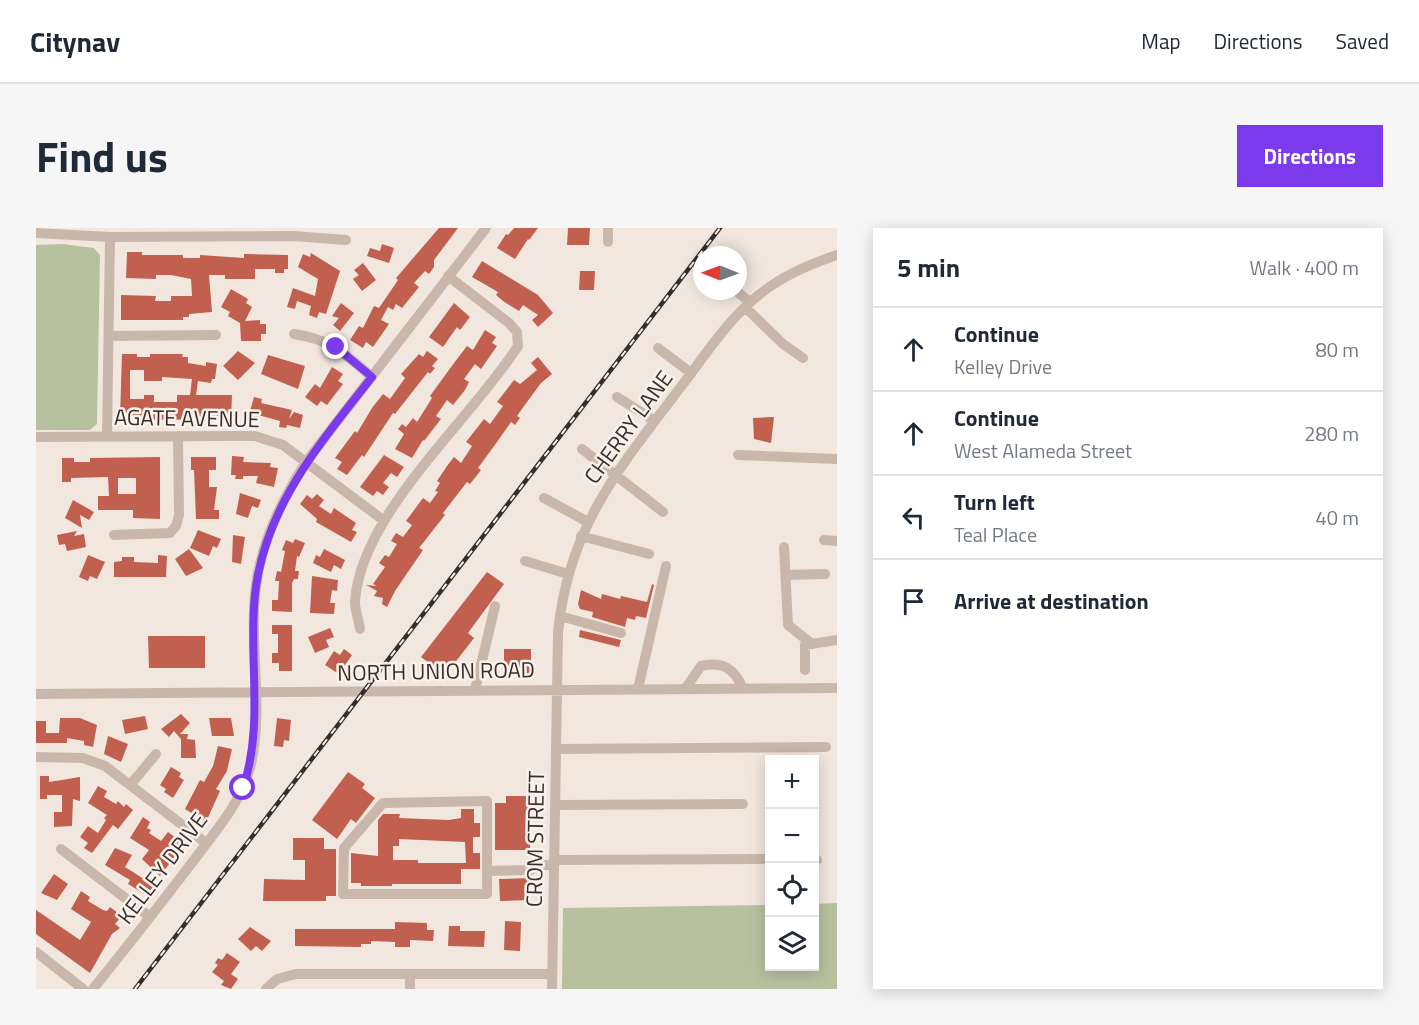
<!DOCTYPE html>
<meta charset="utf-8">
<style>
body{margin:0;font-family:"Titillium Web",sans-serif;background:#f6f6f7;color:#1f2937}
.controls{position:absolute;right:18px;bottom:18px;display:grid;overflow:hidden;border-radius:0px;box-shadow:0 3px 15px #0003}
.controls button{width:54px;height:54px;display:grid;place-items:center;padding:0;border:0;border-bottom:2px solid #e0e1e3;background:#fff;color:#1f2937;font:30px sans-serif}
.compass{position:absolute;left:657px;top:18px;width:54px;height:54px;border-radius:50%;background:#fff;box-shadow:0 3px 15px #0003;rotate:271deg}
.stop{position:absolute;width:18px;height:18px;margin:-14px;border:4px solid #7c3aed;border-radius:50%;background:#fff}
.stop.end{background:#7c3aed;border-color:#fff;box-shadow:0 2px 6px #0008}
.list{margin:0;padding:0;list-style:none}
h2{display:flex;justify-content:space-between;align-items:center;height:78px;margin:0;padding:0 24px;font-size:26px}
h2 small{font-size:20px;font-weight:400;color:#747a83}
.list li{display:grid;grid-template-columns:39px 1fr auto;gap:18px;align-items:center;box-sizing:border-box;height:84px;padding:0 24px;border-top:2px solid #e0e1e3}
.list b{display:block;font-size:22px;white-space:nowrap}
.list p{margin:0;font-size:20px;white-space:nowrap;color:#747a83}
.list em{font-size:20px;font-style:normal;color:#747a83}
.icon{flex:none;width:33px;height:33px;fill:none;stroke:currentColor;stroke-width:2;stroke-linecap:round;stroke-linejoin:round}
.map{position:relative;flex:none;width:801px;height:761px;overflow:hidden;border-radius:0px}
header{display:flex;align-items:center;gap:36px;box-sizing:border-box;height:84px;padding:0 30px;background:#fff;border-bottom:2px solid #e0e1e3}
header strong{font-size:28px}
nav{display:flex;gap:33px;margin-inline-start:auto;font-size:21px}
.intro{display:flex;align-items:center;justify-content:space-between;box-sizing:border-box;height:144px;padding:0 36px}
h1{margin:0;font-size:42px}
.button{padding:15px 27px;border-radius:0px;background:#7c3aed;color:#fff;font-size:21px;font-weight:700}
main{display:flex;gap:36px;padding:0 36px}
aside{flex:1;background:#fff;border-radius:0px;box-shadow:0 3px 15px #0003}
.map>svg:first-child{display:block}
.green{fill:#b8c19f}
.building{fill:#c1604e;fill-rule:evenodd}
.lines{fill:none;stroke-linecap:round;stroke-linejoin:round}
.minor{stroke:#cab7ab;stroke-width:10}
.rail-casing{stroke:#382d2a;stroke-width:4.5}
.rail{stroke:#f9f2ec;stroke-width:2;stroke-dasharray:7;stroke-linecap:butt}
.route{stroke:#7c3aed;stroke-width:8}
.labels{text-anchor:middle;stroke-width:5;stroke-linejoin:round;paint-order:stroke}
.street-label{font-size:22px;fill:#382d2a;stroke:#f9f2ec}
</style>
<header>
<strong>Citynav</strong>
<nav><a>Map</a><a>Directions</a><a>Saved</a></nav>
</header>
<div class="intro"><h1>Find us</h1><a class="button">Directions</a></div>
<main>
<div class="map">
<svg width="801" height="761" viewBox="0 0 801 761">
<rect width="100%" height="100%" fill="#f2e7df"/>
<!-- green -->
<path class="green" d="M27 16 58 20 64 27 61 196 54 202H0V17Z
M801 675V761H526L527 680 733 677 734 738H778L779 676Z"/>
<!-- building -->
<path class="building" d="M403 0H422L398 32V39L393 46 389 43 378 55 383 59 366 80 360 76 357 82 352 79 345 92 353 96 337 119 330 114 327 120 314 112 323 98 327 100 338 78 343 80 362 52 360 50Z
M478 0H502L493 12 492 11 479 31 461 20 470 6 472 7Z
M532 0H554L553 17H531Z
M346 16 358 20 353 35 331 28 334 20 344 23Z
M91 24H106V27H147V30H164V27L208 30V26L252 27V41H248V45H239V41H219V51H189V47H173L176 84 153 86V89H147V92H85V67L120 68 119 73H135V68H156L155 51 135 47H120V51L90 50Z
M275 25 304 43 290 86 283 84 281 90 273 87 275 78 261 73 259 81 251 79 257 60 279 68 282 51 262 39 267 26 274 29Z
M446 33 502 67 517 85 502 99 496 92 502 87 487 77 483 83 467 73 460 67 462 64 436 49Z
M327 35 340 52 326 63 317 51 323 47 318 42Z
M544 43H559L558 62H543Z
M195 61 212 71 210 75 216 79 209 93 224 92V96H230V106H225V113H205L204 95 192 88 194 84 185 79Z
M305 75 318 85 304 103 297 97 303 90 296 88Z
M418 75 434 89 424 102 421 99 407 119 393 109Z
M449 102 460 109 456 115 461 118 445 141 439 136 428 151 433 154 429 162 417 177 411 172 400 188 405 191 388 213 387 212 376 230 359 221 368 206 362 201 366 196 370 199 377 190 381 194 396 170 394 168 418 135 431 118 437 122Z
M202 123 219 135 202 152 187 138Z
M391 123 402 131 396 138 399 140 394 146 392 144 359 186 357 185 328 229 326 227 311 247 301 241 306 234 299 230 319 203 321 205 336 180 347 166 354 171 369 150 365 146 383 126 387 129Z
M86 126H101V129H114V126H147L146 129H152V135L170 138V134L181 136 179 151H176L175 155 162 153 160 167H196L195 191 101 192 84 189ZM94 142H108V153H126V149L156 151 154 167H141V174H118V167H108V171H94Z
M232 127 269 138 262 161 225 146Z
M502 129 516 146 505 155 491 174 481 188 484 190 479 197 475 194 461 214 442 240 445 242 434 256 431 254 407 285 409 287 383 320 387 322 359 363 351 379 346 376 347 370 338 368 341 363 330 357 341 358 337 356 349 339 343 335 349 327 353 329 361 316 355 313 360 305 367 309 376 297 370 293 387 270 394 275 402 264 399 263 404 255 401 253 411 238 418 229 425 235 436 218 430 214 448 191 454 196 467 178 461 174 478 152 484 156 501 142 495 135Z
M296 139 307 146 302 153 307 156 291 177 285 173 281 178 269 169 279 156 284 160Z
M218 169 226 171 225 175 256 182 253 191 258 184 267 187 264 200 251 197 250 200 243 199 244 193 222 187 220 193 212 190Z
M738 189 735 215 718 211 717 190Z
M348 227 368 239 361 249 355 245 347 255 353 259 347 267 341 263 337 268 324 259Z
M196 228 208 229 207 234 235 235 234 239 242 240 238 259 220 255 222 248H207V251H199L200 247H195Z
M124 229V291L97 290V282H62V268H73L72 249 35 250V254H26V230H38V234H54V230ZM82 250H100V266H82Z
M155 229H180V242H173V259H181L178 282H183V291H160L158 242H155Z
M204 265 225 272 222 280 216 278 212 290 200 286Z
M281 266 288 272 283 278 295 286 298 280 320 295 316 302 321 304 315 314 280 294 281 291 264 276 271 267 276 271Z
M37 272 58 284 53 292 44 287 46 300 29 290Z
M162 302 185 311 181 320 177 318 173 328 154 320Z
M41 303 38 308 48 306 50 319 31 323 29 316 23 317 21 307Z
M197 307 209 309 205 336 196 334Z
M259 311 269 315 263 329 261 328 259 343H263L262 351H258L256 355V384L236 383V372H242L243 353H239L241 343 245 344 249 323 246 322 250 312 257 315Z
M153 321 167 340 150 348 139 331Z
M288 321 309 332 305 341 298 337 295 344 277 335 280 327 284 329Z
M52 327 69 334 61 351 54 348 52 353 43 349Z
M122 327 131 328 130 349H78V334L86 333V329H98V334L122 335Z
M451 344 468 356 432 405 438 410 414 441 404 433 400 440 385 429Z
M276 348 302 352 301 363 296 362 294 375H299L298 386 274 385Z
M616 356 618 357 610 390 600 388 599 392 591 390 589 399 556 389 557 384 544 381 542 376 545 362 565 371 566 366 584 371 585 368 611 374Z
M236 397H256V443H243V435H236V425H242V406H236Z
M294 400 298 409 290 412 293 419 279 425 272 409Z
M544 402 585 412 583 419 543 409Z
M112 408H169V440H113Z
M308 421 316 427 303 446 289 437 298 423 304 427Z
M468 421H495V446H468Z
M145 486 154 495 144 506H152L151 511 159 512 160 530H145V511L138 503 133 509 125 501Z
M109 488 112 501 89 506 86 492Z
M24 490H44L61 497 57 519 48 517V513L31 510V515H0V493H10V505H23Z
M173 490H195L198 508H176Z
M241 490 255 492 253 513 248 512 247 519 238 518Z
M72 508 92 516 85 534 68 526Z
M182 518 196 521 191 543 180 561 184 563 170 594 149 581 164 552 168 554 177 538Z
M135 539 145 545 143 549 148 552 137 570 128 564 130 561 124 557Z
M312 544 329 556 326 560 339 570 320 595 315 591 301 611 276 592Z
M4 548H13V554L44 549V573L37 571 36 598 18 599V584H26V567H11V571H4Z
M62 558 71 563 68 569 80 576 82 573 88 579 90 576 97 582 82 601 77 597 56 625 48 620 52 615 44 609 52 598 62 605 70 592 68 590 71 587 52 575Z
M470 568H494V622H459V575H470Z
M425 581H438V595H444V609H437V625H444V641H425V656H356V658H325V655H315V625L342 628V592L347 586H364L363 590 413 592 425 590ZM363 611 429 614 430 635H382V632H357V618H363Z
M107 589 114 594 111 600 115 602 113 605 125 613 132 604 144 613 138 621 142 624 124 648 106 631 113 622 94 610Z
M257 610H288V621H300V668H290V673H227L228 651 269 652V632H257Z
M79 620 96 627 89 639 119 658 113 669 92 656 94 652 69 637Z
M18 646 32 656 21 672 5 665Z
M494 650V672L464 673 463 651Z
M45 663 54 669 52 673 67 682 71 683 74 679 86 688 79 696 84 700 76 706 54 745 0 706V682L44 712 55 694 35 681Z
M469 693 485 694 484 723 468 722Z
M359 694 391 695V702H398L397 713 374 712V719H359V714L335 713V716H325V719L259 718V701H359Z
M413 698H424V703H449L448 719 412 718Z
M214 699 235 713 226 723 220 718 215 723 202 711Z
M191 725 204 734 195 746 202 751 195 761 185 757 188 753 176 744 182 737 179 735 182 730 186 732Z"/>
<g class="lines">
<!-- minor -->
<path class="minor" d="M0 5 74 9 257 8 310 12
M572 14V0
M700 63 714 74
M709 79 747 116 767 130
M258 106C294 111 309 126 336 149
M73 108 180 107
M622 120 655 145
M581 169 619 193
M71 208 74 9
M0 209 193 208H219L247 217 347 292
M546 221 627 284
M702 227 801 231
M508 270 552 294
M78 307 134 305 140 298 143 287 142 208
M545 308 613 326
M788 312 801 313
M748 319 752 397 776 416
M489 333 532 346
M750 347 789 346
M524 388 585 405
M324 401C323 393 319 383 319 374 324 286 435 192 482 118L481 104 473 95 412 48
M769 442V417L801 412
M602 461 630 338
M649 461 665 438C687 433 699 441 707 461
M439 462 459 378
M0 466 801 460
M520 521 790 519
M0 529 47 530 69 538 170 615
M95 556 120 526
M520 577 707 576
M25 621 114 689
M518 632 734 631
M778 632H781
M451 643V573L347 575 308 620 307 666H451V643L495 642 504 637H518
M0 724 47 761
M57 761C90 720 123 678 155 636 177 606 204 577 214 540 227 489 216 434 218 382 219 327 241 280 270 234L450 0
M230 761 241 751 260 746H516
M374 761V747
M516 761 522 405C532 298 585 238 647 156 670 126 694 89 724 66 746 48 774 36 801 27"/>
<!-- rail casing -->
<g class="rail-casing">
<path id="rail" d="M99 761 684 0"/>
</g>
<!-- rail -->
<use href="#rail" class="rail"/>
</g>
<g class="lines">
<!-- route -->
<path class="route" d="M207 560C227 500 214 440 218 379 223 286 281 219 336 149L300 119"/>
</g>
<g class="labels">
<!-- street labels -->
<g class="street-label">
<text transform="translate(151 190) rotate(1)" y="8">AGATE AVENUE</text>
<text transform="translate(592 199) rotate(-54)" y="8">CHERRY LANE</text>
<text transform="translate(400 443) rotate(-1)" y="8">NORTH UNION ROAD</text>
<text transform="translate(499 611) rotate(-89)" y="8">CROM STREET</text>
<text transform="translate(126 640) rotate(-53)" y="8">KELLEY DRIVE</text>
</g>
</g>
</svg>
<div class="controls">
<button>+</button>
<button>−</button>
<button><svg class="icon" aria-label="locate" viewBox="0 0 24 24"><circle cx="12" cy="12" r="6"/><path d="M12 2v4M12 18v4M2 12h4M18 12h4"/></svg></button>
<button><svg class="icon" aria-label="layers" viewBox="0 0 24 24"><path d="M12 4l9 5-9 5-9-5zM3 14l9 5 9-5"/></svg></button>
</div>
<svg class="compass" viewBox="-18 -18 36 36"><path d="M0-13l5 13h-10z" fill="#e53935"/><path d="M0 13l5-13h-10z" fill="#747a83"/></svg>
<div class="stop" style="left:207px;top:560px"></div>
<div class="stop end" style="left:300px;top:119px"></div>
</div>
<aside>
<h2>5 min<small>Walk · 400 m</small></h2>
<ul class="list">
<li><svg class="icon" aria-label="ahead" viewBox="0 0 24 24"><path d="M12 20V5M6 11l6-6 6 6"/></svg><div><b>Continue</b><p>Kelley Drive</p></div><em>80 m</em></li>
<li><svg class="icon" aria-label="ahead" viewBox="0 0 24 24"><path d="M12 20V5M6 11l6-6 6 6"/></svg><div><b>Continue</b><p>West Alameda Street</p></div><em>280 m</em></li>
<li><svg class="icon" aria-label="left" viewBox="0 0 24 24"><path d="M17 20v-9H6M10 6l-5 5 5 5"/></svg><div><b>Turn left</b><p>Teal Place</p></div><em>40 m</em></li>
<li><svg class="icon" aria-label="arrive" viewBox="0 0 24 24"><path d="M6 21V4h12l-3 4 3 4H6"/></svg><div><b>Arrive at destination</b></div></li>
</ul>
</aside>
</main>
